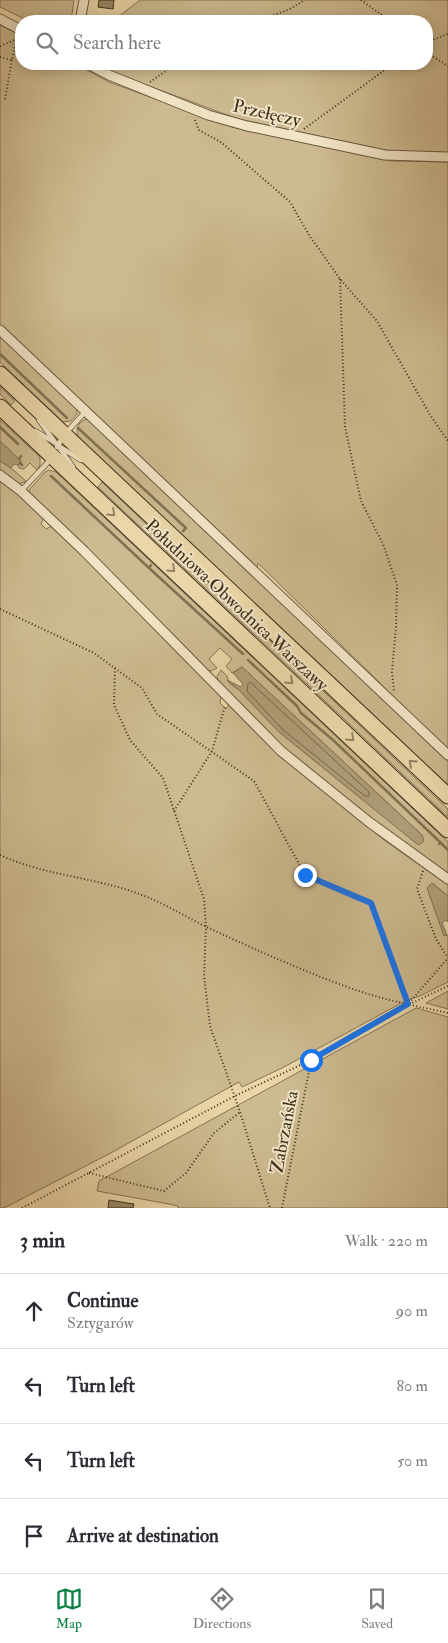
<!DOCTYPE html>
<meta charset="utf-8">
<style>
body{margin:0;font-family:"IM FELL Double Pica",serif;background:#f2f2f3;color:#2b2b33}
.stop{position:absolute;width:15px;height:15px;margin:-11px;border:4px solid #1a73e8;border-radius:50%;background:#fff}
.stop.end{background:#1a73e8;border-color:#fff;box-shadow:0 1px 5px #0008}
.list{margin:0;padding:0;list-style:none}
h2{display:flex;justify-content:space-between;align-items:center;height:65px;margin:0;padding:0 20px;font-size:21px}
h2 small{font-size:16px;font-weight:400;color:#7c7c81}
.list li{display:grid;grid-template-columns:32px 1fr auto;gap:15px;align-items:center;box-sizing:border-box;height:75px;padding:0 20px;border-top:1px solid #e1e1e2}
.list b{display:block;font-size:19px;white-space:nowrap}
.list p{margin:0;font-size:16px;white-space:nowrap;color:#7c7c81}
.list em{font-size:16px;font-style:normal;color:#7c7c81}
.icon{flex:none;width:28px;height:28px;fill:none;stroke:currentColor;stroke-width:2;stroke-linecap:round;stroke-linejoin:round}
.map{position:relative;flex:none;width:448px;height:1208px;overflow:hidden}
.search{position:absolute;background:#fff;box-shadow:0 2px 12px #0003;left:15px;right:15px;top:15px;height:55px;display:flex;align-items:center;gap:12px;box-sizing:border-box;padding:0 18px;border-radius:20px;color:#7c7c81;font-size:19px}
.sheet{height:365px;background:#fff}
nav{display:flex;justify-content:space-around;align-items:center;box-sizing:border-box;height:70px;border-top:1px solid #e1e1e2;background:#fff;font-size:14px;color:#7c7c81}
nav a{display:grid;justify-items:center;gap:2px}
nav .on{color:#0b8043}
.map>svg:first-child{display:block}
.green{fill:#cdba90;stroke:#857456}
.water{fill:#af9d78;stroke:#817153}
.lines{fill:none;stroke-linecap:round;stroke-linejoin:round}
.shore{stroke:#76664a;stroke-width:1}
.stream{stroke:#817153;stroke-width:2.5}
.building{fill:#978664;stroke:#3d2f1b}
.service-casing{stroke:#68593e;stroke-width:6}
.minor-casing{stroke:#68593e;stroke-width:11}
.motorway-casing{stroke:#3d2f1b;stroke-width:17}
.path{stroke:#3d2f1b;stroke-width:2;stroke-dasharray:1 2.5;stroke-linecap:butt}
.service{stroke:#f1e4c6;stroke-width:4.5}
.minor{stroke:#f1e4c6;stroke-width:9}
.motorway{stroke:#ead6a8;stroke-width:15}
.oneway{stroke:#948262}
.route{stroke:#1a73e8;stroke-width:6}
.labels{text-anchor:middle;stroke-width:4;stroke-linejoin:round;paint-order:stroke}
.street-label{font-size:18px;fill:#3d2f1b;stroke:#f1e4c6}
</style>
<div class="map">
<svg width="448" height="1208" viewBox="0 0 448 1208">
<rect width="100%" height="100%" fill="#ead6a8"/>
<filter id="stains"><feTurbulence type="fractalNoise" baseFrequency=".004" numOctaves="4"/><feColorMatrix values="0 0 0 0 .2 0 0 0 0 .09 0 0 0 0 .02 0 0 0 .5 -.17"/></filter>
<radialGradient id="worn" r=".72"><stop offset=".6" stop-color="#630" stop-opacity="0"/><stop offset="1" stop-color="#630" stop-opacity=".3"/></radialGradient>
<!-- green -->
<path class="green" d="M0 0H74L71 21H29L0 7Z
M140 0H448V153L394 152 238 119 114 73 95 64H427V21H113Z
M0 25 21 35V64H76L109 82 232 127 392 161 448 162V750L258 563 257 568 0 325Z
M0 334 77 408V414L71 421 63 422 0 362Z
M0 387 15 401 11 405 0 394Z
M88 419 448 761V785L78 437C75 428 79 420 88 419Z
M0 420 40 457V465L37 470 30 463 24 469 19 468 18 465 21 461 0 441Z
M0 461 11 468 26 481 25 482 18 484 0 471Z
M49 470 56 472 448 842V874L397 840 275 741 218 682 217 676 221 670 227 676 229 683 239 690 279 732 419 845 422 835 242 667 232 673 226 666 232 659 220 648 209 659 217 668 211 671 204 669 29 495V490L45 472Z
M0 479 40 514 43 519 41 524 46 529 52 526 100 570 221 696 220 703 226 709 229 704 272 748 352 814 384 840 448 885V896L432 883 444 935 448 936V982L420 996 407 1000 284 1067 242 1087 239 1082 107 1155 4 1208H0Z
M102 482 448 809V817L98 487Z
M448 991V1009L426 1003Z
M416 1008 448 1017V1208H178V1206L169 1204 97 1191 99 1181Z"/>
<!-- water -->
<path class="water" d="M0 441 21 461 18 465 14 464 11 468 0 461Z
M242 667 422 835 424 841 419 845 417 844 279 732 239 690 227 680 241 687 243 684 233 673Z
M432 883 448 896V922L446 920 442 923 447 935 444 936 427 888Z"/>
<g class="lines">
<!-- shore -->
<path class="shore" d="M250 682 369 792V796H365L282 729 247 691 248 684Z"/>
<!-- stream -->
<path class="stream" d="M0 354 67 418
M0 427 18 444
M78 428 186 528 183 531
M19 459 21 456
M20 463 22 465
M51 476 149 568
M151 565 149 568 243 654
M248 660 297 706 301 713 333 740 441 843
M439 844 441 843 448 850"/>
</g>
<!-- building -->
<path class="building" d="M99 0H114L113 9 98 7Z
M109 1200 134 1204 133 1208H108Z"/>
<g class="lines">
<!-- service casing -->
<g class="service-casing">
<path id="service" d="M39 420 73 467
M35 431 54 442
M57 447 64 435 86 411
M60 447 81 460
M21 491 52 458"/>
</g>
<!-- minor casing -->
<g class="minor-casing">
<path id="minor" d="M0 19 21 30
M80 21 84 0
M88 64 109 75 208 115 247 126 385 155 448 157
M0 330 448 755
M0 475 21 491 84 551 281 751 369 822 448 879"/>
</g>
<!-- motorway casing -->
<g class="motorway-casing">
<path id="motorway" d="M0 374 448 796
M0 407 448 830"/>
</g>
<!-- path -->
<path class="path" d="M361 0 390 21
M257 21 288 10 305 0
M427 42 448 34
M0 46 17 39
M427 53 448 66
M0 57 12 60 17 38
M150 82 176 64
M5 99 12 60
M195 120 199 130 222 143 290 202 309 235 340 279 377 321 430 415 448 441
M304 129 393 64
M340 279 345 427 361 501 383 544 397 585 396 627 392 672 394 691
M0 609 94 653 142 688 157 714 254 781 305 875 371 903 408 1005
M115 668 114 705 130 740 163 778 204 899 206 927 204 976 210 1026 240 1112 270 1208
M174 811 212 751 225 706
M0 855C45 876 96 877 142 895 166 904 189 919 213 930 259 951 305 972 353 989 384 1000 416 1006 448 1013
M423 871 417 889 436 939 448 958
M409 1003 448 958
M89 1173 164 1191 186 1173 214 1133 240 1112
M22 1208 235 1096 311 1060 408 1005 448 986
M282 1208 311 1061"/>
<!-- service -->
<use href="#service" class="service"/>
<!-- minor -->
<use href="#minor" class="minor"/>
<!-- motorway -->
<use href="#motorway" class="motorway"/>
</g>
<!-- one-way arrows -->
<defs><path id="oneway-chevron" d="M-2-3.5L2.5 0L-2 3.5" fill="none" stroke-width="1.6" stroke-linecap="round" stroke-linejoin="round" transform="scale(1.25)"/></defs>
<g class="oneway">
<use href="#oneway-chevron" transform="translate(112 513) rotate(43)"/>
<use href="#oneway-chevron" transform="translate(172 569) rotate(43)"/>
<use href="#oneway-chevron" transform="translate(290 681) rotate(43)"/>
<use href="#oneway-chevron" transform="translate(351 738) rotate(43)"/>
<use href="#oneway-chevron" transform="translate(412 763) rotate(-137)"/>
</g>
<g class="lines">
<!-- route -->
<path class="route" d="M305 875 371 903 408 1004 311 1060"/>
</g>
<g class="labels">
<!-- street labels -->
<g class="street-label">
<text transform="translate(267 113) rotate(13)" y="6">Przełęczy</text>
<text transform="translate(237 605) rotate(43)" y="6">Południowa Obwodnica Warszawy</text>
<text transform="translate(284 1132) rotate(-79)" y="6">Zabrzańska</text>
</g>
</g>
<rect width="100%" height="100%" filter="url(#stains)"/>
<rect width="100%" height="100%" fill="url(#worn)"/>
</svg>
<div class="stop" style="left:311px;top:1060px"></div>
<div class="stop end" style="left:305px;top:875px"></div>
<div class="search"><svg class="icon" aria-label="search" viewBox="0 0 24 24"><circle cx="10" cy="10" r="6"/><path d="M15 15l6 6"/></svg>Search here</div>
</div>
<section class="sheet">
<h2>3 min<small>Walk · 220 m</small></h2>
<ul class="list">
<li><svg class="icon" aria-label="ahead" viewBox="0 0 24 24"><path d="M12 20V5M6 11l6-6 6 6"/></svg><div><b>Continue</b><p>Sztygarów</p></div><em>90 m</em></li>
<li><svg class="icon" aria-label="left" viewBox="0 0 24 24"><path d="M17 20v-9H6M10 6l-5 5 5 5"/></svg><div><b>Turn left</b></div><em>80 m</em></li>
<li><svg class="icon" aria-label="left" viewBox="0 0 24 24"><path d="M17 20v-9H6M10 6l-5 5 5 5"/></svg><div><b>Turn left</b></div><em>50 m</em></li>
<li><svg class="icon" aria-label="arrive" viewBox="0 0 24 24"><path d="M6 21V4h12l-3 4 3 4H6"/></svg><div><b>Arrive at destination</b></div></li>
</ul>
</section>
<nav>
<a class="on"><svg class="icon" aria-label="map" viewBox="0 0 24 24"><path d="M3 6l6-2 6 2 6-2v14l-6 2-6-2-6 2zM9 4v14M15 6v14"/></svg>Map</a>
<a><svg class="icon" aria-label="directions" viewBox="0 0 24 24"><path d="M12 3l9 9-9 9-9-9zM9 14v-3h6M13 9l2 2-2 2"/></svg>Directions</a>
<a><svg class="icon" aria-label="saved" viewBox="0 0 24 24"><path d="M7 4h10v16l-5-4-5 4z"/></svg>Saved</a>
</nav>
